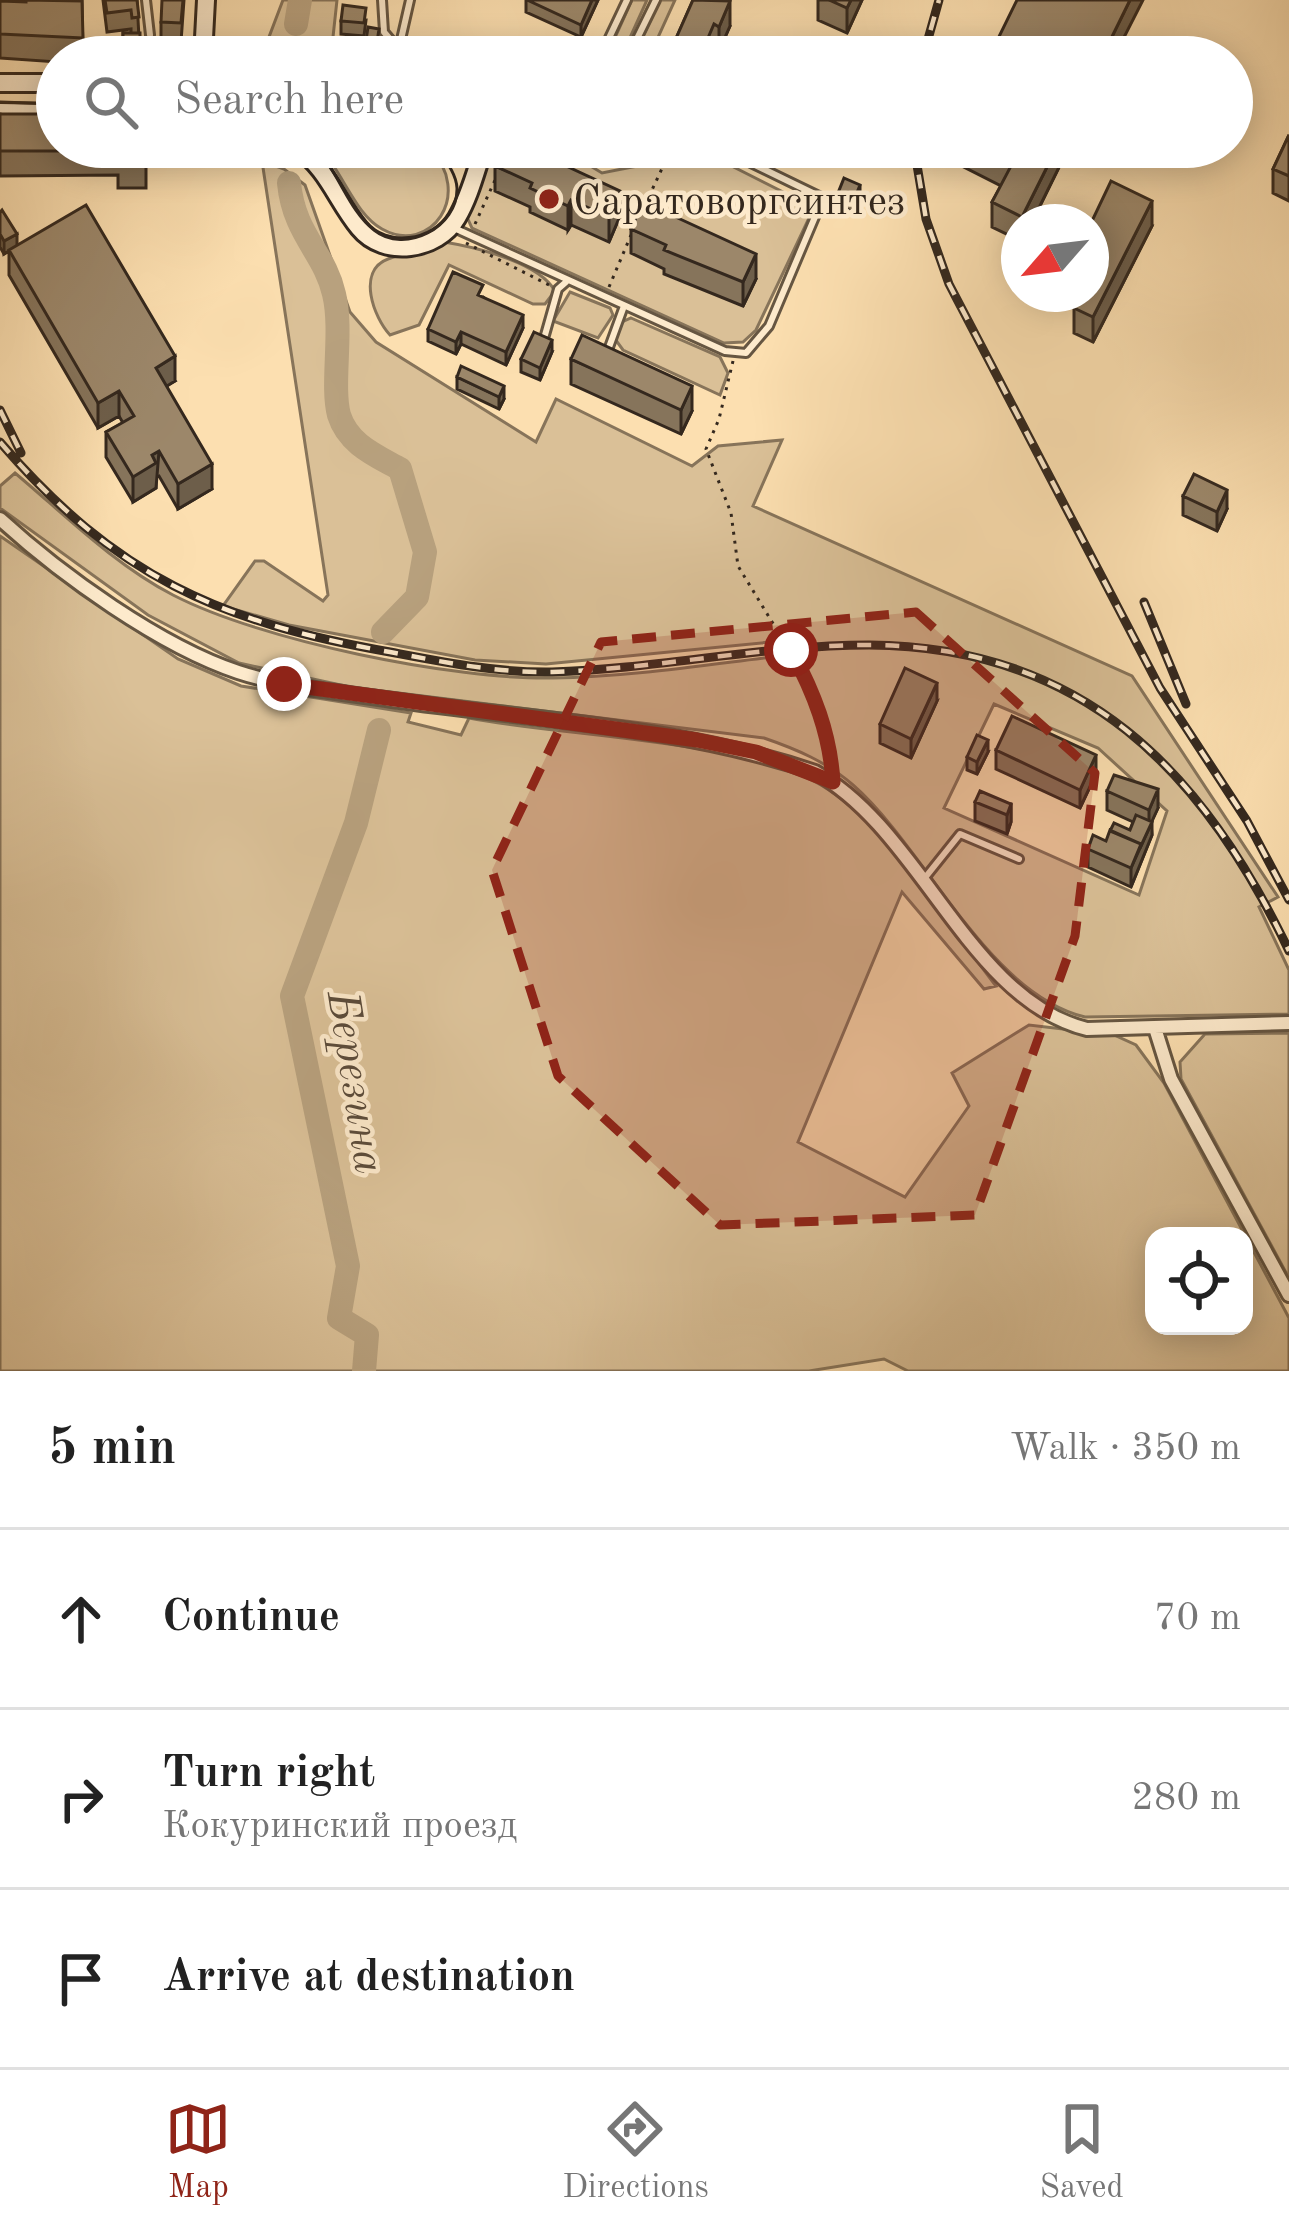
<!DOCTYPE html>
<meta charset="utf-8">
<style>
body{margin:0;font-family:"Old Standard TT",serif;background:#f2f2f2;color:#222}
.controls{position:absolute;right:36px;bottom:36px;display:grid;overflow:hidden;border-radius:24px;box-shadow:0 6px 30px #0003}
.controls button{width:108px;height:108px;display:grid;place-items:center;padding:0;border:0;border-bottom:3px solid #e0e0e0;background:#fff;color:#222;font:60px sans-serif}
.compass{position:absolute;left:1001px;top:204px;width:108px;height:108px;border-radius:50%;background:#fff;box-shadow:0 6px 30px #0003;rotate:242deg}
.stop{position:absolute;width:36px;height:36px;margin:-27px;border:9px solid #8f2418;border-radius:50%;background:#fff}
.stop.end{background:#8f2418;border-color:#fff;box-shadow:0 3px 12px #0008}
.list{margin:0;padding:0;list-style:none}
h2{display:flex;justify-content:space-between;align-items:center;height:156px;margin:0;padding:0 48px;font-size:51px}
h2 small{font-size:39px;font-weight:400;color:#767676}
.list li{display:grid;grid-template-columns:78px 1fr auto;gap:36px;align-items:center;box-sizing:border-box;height:180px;padding:0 48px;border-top:3px solid #e0e0e0}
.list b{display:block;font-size:45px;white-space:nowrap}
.list p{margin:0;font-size:39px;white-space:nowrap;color:#767676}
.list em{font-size:39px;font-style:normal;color:#767676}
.icon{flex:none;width:66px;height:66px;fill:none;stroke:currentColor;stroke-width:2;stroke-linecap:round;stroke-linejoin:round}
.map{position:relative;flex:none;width:1289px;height:1371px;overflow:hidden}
.search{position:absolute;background:#fff;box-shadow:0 6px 30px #0003;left:36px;right:36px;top:36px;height:132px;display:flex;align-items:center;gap:30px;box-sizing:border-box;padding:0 42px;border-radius:66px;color:#767676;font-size:45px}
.sheet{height:696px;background:#fff}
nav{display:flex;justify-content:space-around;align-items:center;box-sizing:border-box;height:168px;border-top:3px solid #e0e0e0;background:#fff;font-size:33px;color:#767676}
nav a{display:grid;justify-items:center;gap:6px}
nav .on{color:#8f2418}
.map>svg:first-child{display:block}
.green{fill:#dac097;stroke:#87745a;stroke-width:3;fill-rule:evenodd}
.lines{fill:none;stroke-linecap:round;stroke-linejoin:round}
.river{stroke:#b8a17e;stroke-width:24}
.lane-casing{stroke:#665642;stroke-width:12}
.street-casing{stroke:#665642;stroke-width:18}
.secondary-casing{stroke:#34281e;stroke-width:22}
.path{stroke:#34281e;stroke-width:3;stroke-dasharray:3 6;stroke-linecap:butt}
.lane{stroke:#fdeacc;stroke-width:6}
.street{stroke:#fdeacc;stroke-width:12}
.secondary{stroke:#fdeacc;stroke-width:16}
.tram{stroke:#34281e;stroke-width:3}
.rail-casing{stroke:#34281e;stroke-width:9}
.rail{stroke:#fdeacc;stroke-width:4.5;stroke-dasharray:14;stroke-linecap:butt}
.wall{fill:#86745b;stroke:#34281e;stroke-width:3}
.shaded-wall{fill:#6d5e4a;stroke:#34281e;stroke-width:3}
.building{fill:#9c876a;stroke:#34281e;stroke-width:3}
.route{stroke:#8f2418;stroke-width:15}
.marked{fill:#8f2418;fill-opacity:0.2;stroke:#8f2418;stroke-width:9;stroke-dasharray:24 15;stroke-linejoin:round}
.poi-dot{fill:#8f2418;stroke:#fdeacc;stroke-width:4.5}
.labels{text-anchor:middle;stroke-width:9;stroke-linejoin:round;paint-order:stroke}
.poi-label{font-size:42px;fill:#34281e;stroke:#fdeacc;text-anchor:start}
.water-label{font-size:45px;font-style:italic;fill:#5c4c3b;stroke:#fdeacc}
</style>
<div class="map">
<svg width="1289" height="1371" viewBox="0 0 1289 1371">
<rect width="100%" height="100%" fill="#fcdfb0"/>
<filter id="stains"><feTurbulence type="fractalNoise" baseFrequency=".00167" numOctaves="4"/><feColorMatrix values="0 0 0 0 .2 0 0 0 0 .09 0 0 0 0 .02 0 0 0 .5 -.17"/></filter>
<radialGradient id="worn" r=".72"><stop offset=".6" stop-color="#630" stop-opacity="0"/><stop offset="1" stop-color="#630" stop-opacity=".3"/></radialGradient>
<!-- green -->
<path class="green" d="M283 0H337L333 37 357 42V57H286L269 37Z
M632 0H647L623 53 609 51Z
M660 0H675L649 57H633Z
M318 147H429C475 195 430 256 382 229 354 214 342 169 318 147Z
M487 147H559L602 173 637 166 658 147H694L803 202 810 216 756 330 743 342 724 343 472 228 467 217Z
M262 161 284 169 305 185 350 312 376 342 536 442 556 399 692 466 718 446 782 440 753 506 1132 676 1278 897 1259 907 1289 970V1014L1085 1017C987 993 927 850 853 785 827 762 796 749 764 738L350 687 239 663 148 615 0 508V486L15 473C65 515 115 565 173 595 262 641 454 680 553 678 632 677 711 664 789 655L798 647 791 640 546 664 475 660 289 625 223 606 255 561H264L323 601 328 595ZM994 704 1098 748 1167 811 1139 895 944 808Z
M444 242C475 247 539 262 555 291L545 304H533L449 265 419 325 390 335C374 318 356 271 388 259 406 252 426 250 444 242Z
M570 292 610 308 613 315 598 338 553 321Z
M631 318 720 357 728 373 720 395 623 350 615 339 622 322Z
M0 536 178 659 241 686 411 713 408 722 461 735 469 718C564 737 755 740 829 790 897 837 946 922 996 986L984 989 902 892 798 1142 905 1197 969 1106 952 1073 1029 1025 1114 1035 1136 1045 1164 1083 1289 1318V1371H908L884 1359 809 1371H0ZM1154 1236H1244V1326H1154Z
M1289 1033V1278L1181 1079 1180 1062 1205 1034Z"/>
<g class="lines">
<!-- river -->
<path class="river" d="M296 24 300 0
M289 183C294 235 325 253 334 294 343 331 331 385 339 415 348 444 375 455 400 469L425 552 417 597 383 632
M364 1371 367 1335 339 1318 348 1266 292 996 356 823 379 730"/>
<!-- lane casing -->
<g class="lane-casing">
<path id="lane" d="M146 0 150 35
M382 0 384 32 395 45
M397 57 410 0
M523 57H524
M600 57 627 0
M628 57 656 0
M573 147C594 168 617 164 640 147
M454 228 725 351 746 353 769 326 823 198 718 147
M545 335 558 289 566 282
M608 350 624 306
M924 879 960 834 1019 859"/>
</g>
<!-- street casing -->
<g class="street-casing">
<path id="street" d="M0 519C61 575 160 646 238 672 287 688 341 692 392 700 533 720 679 726 815 772 921 830 969 1000 1087 1029L1289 1023
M1155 1028 1171 1079 1289 1295"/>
</g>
<!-- secondary casing -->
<g class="secondary-casing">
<path id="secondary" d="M203 57 206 0
M0 83H57
M0 112 57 113
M296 147C328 169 336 200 359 228 384 259 438 251 457 218 470 196 476 170 484 147"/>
</g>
<!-- path -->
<path class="path" d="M621 203 640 211
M645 205 672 147
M475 224 496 178
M466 243 551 286
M609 287 631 235
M733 361 719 419 706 449 731 513 738 566 811 686 831 746 832 768"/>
<!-- lane -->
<use href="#lane" class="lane"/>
<!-- street -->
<use href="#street" class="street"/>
<!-- secondary -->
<use href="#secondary" class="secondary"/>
<!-- tram -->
<path class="tram" d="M0 102 57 104
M314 147C339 171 348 210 374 230 405 255 458 227 457 188 456 172 444 159 436 147"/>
<!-- rail casing -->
<g class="rail-casing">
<path id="rail" d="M923 57 939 0
M914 147 926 219 949 284 1160 688 1247 821 1289 900
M0 410 21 453
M0 442C115 576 219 622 390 652 443 662 497 673 552 672 658 669 763 645 869 645 1082 646 1203 770 1289 951
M1144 602 1186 704"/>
</g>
<!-- rail -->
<use href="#rail" class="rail"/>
</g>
<!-- wall -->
<path class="wall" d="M103 0H137L140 57H123V33H131V29L107 32Z
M184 0 181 42 161 40V22Z
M526 0H598L581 37 526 12Z
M693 0 730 26 722 44 738 57H670V52Z
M818 0H862L847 33 818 20Z
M0 1H82L83 57H57V62L0 58Z
M366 20 364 36 341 34V21Z
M379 41 377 57H365V47Z
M0 114 146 147V188H118V175L0 176Z
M1289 135V201L1273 193V169Z
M179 147H193V152L179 151Z
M950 147H1069L1032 222H1019V240L992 227V202L1001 186 950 160Z
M495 166 620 216 609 242 571 225 568 230 530 212V207L495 191Z
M838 193 860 198 854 212 838 206Z
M0 212 17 246 175 381 166 386 212 489 178 509 159 476 156 477V488L133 502 106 457V432L123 423 119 416 98 428 9 275V251L4 254 0 247Z
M1091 223 1152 226 1093 342 1074 333V308L1094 266 1091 264Z
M631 229 756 279 743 306 664 274V269L631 253Z
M483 297 523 328 506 365 461 344 456 354 428 341V329Z
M552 352 540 380 521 372V359Z
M571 359 692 411 681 434 571 384Z
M457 377 504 399 499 409 457 389Z
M1183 496 1227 509 1217 531 1183 515Z
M937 701 911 758 880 743V724Z
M996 750 1096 774 1080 808 996 769Z
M988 752 977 774 967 770V757Z
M1107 791 1158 808 1151 822 1152 835 1131 887 1088 867V849L1130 830 1133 822 1107 810Z
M975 802 1011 804V822L1007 834 975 821Z"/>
<!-- shaded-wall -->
<path class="shaded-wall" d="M592 0H598L581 37V25Z
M851 0H862L847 33V8Z
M1130 0H1143L1114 57H1102Z
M730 1V26L719 51V27Z
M1057 147H1069L1032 222H1022V217Z
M860 185V198L854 212V200Z
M620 191V216L609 242V217Z
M571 200V225L568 230V206Z
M1152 201V226L1093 342V317Z
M17 234V246L4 254V241Z
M756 254V279L743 306V282Z
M523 315V328L506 365V352Z
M461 332V344L456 354V342Z
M552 340V352L540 380V368Z
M175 356V381L156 393V368Z
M504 386V399L499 409V397Z
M692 386V411L681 434V410Z
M119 391V416L98 428V403Z
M159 451 156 488 133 502V477L152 455Z
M212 464V489L178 509V484Z
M1227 490V509L1217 531V512Z
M937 683V701L911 758V739Z
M988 740V752L977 774V762Z
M1096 755V774L1080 808V790Z
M1158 789V808L1149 828V810Z
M1011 804V822L1007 834V815Z
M1152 822V835L1131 887V868Z"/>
<!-- building -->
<path class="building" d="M26 0 82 1 83 38 0 34V1L26 2Z
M105 0H137L139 17 132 18 131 10 107 13Z
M162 0H183L181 23 161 22Z
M527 0H592L581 25Z
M693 0 730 1 719 27 714 24 708 38 738 51 735 57H681L670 52Z
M829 0H851L847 8Z
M1017 0H1130L1102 57H989Z
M343 5 366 8 364 23 341 21Z
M368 27 379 29 376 49 365 47Z
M123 33H140V52H123Z
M0 114H57V147H146V163L118 164V151H0Z
M1289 135V176L1273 169Z
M504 147H525L620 191 609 217 571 200 568 206 530 188 532 183 495 166Z
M973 147H1057L1022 217 992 202 1011 166Z
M844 178 860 185 854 200 838 193Z
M1111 181 1152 201 1093 317 1074 308 1080 294H1091V271L1103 245 1091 240V223Z
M643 202 756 254 743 282 664 250 666 245 631 229Z
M86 205 175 356 156 368 212 464 178 484 159 451 152 455 156 463 133 477 106 432 134 416 119 391 98 403 9 250Z
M2 210 17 234 4 241 0 234V212Z
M453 272 483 285 478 295 523 315 506 352 461 332 456 342 428 329Z
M534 332 552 340 540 368 521 359Z
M582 335 692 386 681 410 571 359Z
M461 366 504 386 499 397 457 377Z
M1194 474 1227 490 1217 512 1183 496Z
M905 668 937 683 911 739 880 724Z
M1012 716 1096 755 1080 790 996 750Z
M977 735 988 740 977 762 967 757Z
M1114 775 1158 789 1149 810 1107 791Z
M980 791 1011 804 1007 815 975 802Z
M1136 815 1152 822 1140 848 1141 844 1110 831 1114 823 1130 830Z
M1110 830 1141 844 1131 868 1088 849 1093 835 1106 841Z"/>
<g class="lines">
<!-- route -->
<path class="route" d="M284 684 697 740 756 752 833 782C830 733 814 693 791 650"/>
</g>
<!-- marked area -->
<path class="marked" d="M916 612 1095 773 1075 936 975 1215 720 1225 558 1076 492 870 601 642Z"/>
<!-- markers -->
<circle class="poi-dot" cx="549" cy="199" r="12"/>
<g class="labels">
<!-- poi labels -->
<g class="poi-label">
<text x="573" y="214">Саратоворгсинтез</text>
</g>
<!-- water labels -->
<g class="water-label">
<text transform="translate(358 1082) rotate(81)" y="16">Березина</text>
</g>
</g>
<rect width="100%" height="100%" filter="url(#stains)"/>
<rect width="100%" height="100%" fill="url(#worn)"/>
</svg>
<div class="controls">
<button><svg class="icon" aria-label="locate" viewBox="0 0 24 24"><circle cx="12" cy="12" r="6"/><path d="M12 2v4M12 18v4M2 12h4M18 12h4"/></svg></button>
</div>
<svg class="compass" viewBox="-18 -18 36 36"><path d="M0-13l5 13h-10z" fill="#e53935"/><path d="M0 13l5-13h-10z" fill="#767676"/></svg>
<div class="stop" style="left:791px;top:650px"></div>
<div class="stop end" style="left:284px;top:684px"></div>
<div class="search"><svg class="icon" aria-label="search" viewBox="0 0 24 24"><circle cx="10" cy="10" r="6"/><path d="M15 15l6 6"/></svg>Search here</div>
</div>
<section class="sheet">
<h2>5 min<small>Walk · 350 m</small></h2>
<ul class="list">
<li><svg class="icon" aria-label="ahead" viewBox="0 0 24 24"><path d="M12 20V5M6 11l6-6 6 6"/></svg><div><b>Continue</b></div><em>70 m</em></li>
<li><svg class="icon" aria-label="right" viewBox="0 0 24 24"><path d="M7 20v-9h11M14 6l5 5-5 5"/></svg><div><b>Turn right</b><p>Кокуринский проезд</p></div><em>280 m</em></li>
<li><svg class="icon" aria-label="arrive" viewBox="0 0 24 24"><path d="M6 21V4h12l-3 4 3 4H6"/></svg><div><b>Arrive at destination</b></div></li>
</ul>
</section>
<nav>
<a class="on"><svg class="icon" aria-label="map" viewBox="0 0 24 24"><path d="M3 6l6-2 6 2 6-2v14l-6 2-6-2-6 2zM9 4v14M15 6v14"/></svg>Map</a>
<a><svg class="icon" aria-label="directions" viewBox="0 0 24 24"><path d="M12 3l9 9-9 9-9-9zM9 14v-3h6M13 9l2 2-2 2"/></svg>Directions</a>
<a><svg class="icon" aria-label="saved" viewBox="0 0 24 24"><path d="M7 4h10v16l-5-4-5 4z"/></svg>Saved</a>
</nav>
